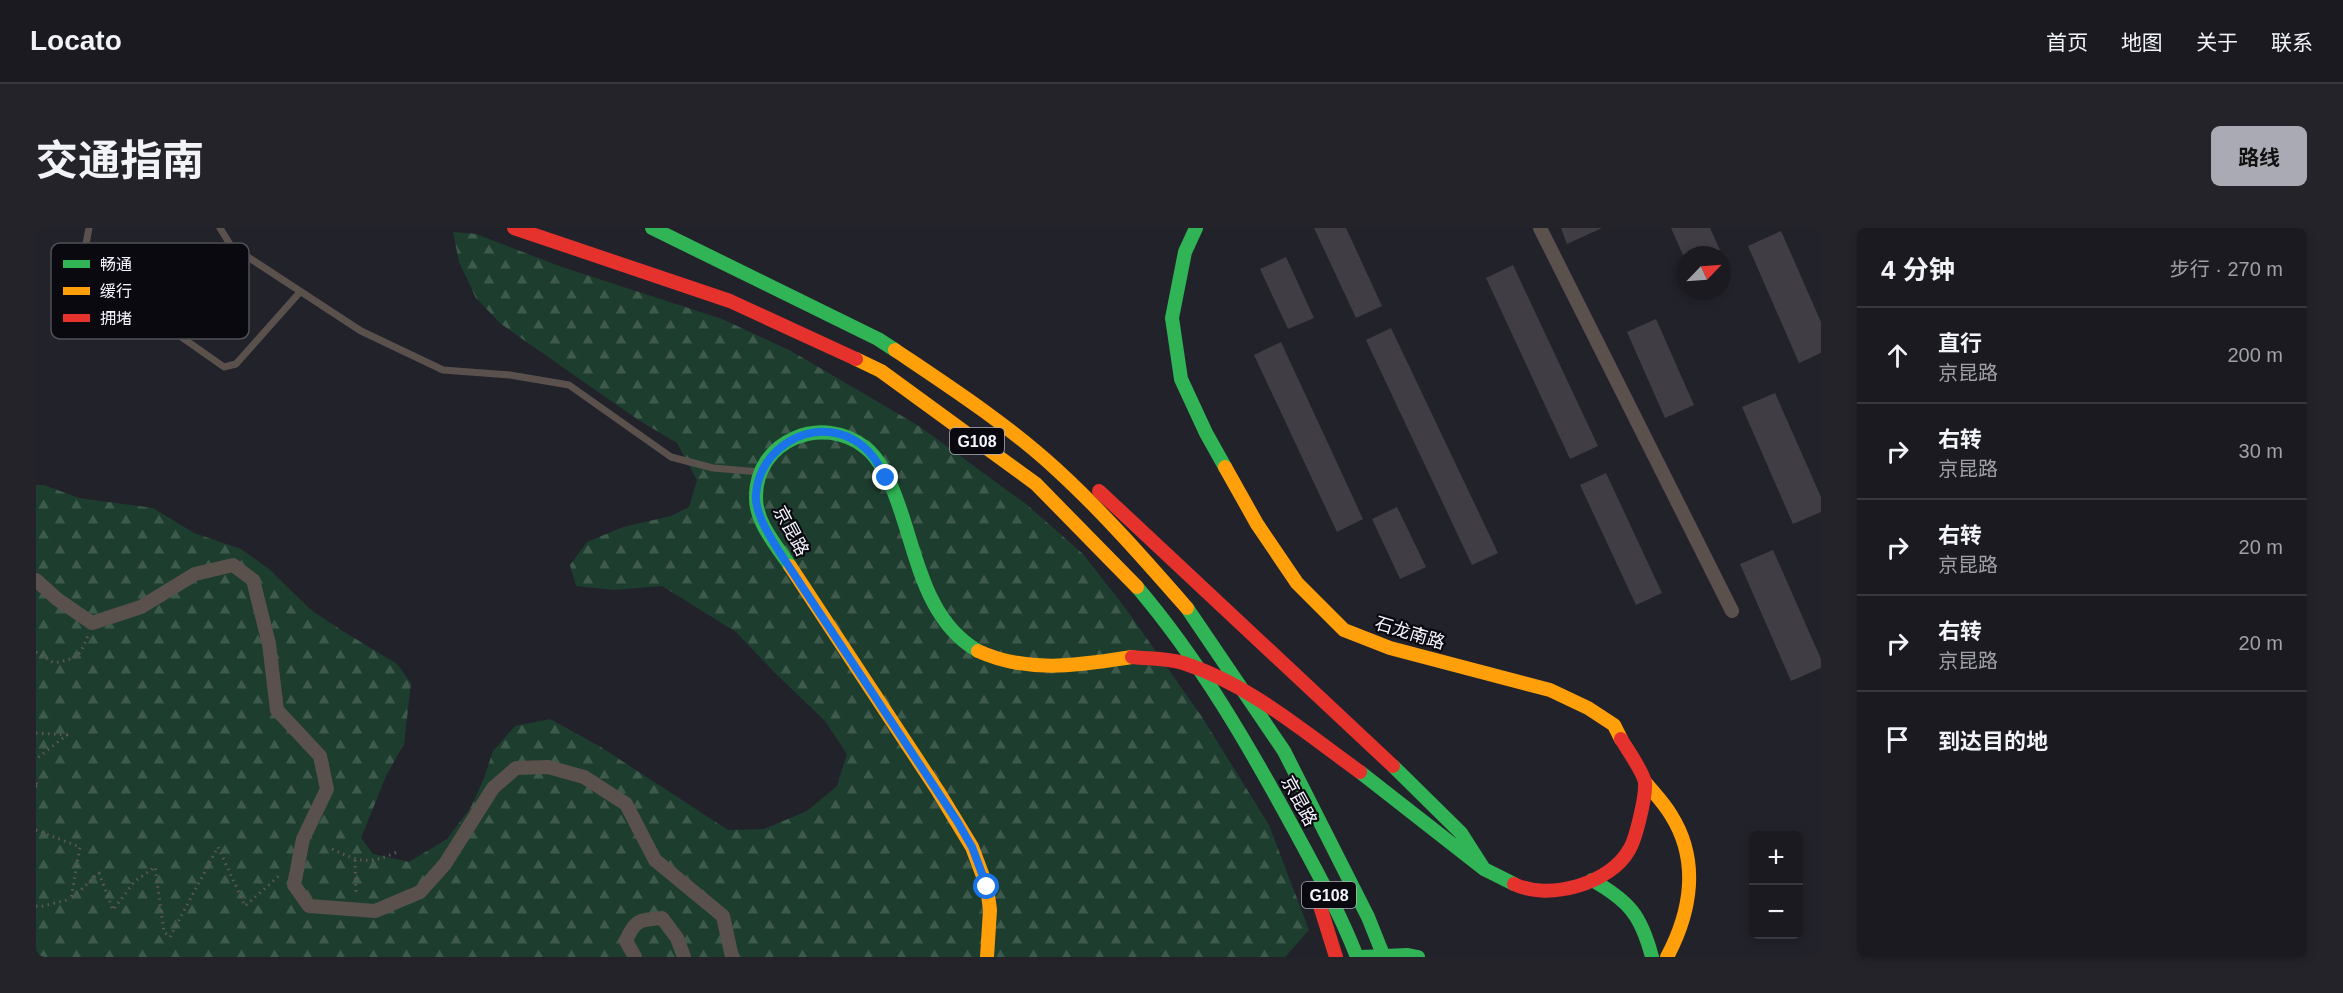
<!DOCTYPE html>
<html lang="zh">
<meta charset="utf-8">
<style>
body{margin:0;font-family:Helvetica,"Noto Sans SC",sans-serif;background:#232329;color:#f1f3f6}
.controls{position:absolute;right:18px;bottom:18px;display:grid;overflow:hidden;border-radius:9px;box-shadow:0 3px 9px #0003}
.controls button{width:54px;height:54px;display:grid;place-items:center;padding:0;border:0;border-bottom:2px solid #38383e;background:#1a1a20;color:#f1f3f6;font:30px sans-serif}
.compass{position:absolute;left:1641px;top:18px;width:54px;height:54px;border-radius:50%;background:#1a1a20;box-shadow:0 3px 9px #0003;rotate:65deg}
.stop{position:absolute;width:18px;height:18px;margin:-14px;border:4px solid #1a73e8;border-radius:50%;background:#fff}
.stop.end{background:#1a73e8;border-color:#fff;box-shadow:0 2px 6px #0008}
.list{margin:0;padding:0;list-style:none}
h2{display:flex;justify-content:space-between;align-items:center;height:78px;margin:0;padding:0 24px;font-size:26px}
h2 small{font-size:20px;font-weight:400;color:#9fa1a5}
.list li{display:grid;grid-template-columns:39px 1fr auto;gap:18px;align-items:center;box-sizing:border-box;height:96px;padding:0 24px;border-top:2px solid #38383e}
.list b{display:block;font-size:22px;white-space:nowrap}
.list p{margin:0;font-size:20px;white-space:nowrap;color:#9fa1a5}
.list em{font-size:20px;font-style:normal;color:#9fa1a5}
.icon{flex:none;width:33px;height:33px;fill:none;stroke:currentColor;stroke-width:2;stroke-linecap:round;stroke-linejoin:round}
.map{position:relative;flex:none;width:1785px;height:729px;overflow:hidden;border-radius:9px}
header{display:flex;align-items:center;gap:36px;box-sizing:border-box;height:84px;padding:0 30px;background:#1a1a20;border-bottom:2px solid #38383e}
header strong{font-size:28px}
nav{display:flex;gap:33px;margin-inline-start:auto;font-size:21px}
.intro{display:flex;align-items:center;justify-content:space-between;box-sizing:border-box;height:144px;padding:0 36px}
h1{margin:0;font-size:42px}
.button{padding:15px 27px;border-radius:9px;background:#aaaab4;color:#111;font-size:21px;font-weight:700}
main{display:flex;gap:36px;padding:0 36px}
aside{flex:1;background:#1a1a20;border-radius:9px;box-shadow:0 3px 9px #0003}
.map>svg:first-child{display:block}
.forest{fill:url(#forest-firs)}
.building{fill:#403e44}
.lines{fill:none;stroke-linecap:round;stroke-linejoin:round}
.path{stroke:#5e5756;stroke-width:3;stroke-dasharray:1.5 4.5;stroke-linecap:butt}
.lane{stroke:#5a514d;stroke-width:7}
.street{stroke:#5a514d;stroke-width:14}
.fast{stroke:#30b455;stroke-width:14}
.slow{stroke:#ff9f0a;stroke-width:14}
.jam{stroke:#e5322d;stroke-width:14}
.fast-bridge{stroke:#30b455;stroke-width:14}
.jam-bridge{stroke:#e5322d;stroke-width:14}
.route{stroke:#1a73e8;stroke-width:8}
.labels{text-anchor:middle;stroke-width:4.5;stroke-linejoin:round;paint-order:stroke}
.shield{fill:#0a0910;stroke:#aeaeb6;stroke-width:1.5}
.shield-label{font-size:16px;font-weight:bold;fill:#f4f4fd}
.street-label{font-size:18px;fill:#f4f4fd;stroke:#0a0910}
.key{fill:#0a0910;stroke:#505057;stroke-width:1.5}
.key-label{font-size:16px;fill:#f4f4fd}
</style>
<header>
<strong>Locato</strong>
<nav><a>首页</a><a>地图</a><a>关于</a><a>联系</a></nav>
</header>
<div class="intro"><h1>交通指南</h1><a class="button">路线</a></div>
<main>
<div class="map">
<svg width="1785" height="729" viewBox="0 0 1785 729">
<defs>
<pattern id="forest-firs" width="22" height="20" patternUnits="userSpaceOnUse" patternTransform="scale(1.5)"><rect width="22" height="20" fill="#1d3d2e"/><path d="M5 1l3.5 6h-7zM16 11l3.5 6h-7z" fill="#3e5a4d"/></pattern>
</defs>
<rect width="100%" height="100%" fill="#22222b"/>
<!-- forest -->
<path class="forest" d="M417 4 440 6 526 39 686 91 755 123 883 198 990 276 1047 326 1090 381 1166 489 1233 597 1273 702 1249 729H0V257H8L43 270 117 280 158 305 205 321 233 341 275 382 305 402 361 436 375 455 368 516 350 548 325 610 337 626 373 634 411 611 435 579 448 550 457 523 479 498 514 491 563 518 692 602 728 601 771 583 801 558 811 526 789 493 738 444 700 404 626 358 578 362 540 358 534 337 551 314 587 299 635 288 653 279 661 252 641 215 601 191 465 96 440 70 423 34Z"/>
<!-- building -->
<path class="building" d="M1278 0H1310L1346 78 1320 90Z
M1525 0H1566L1531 16Z
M1635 0H1674L1684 22 1672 27H1647Z
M1745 3 1785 94V125L1763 135 1712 18Z
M1250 29 1278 90 1252 101 1224 41Z
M1477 37 1562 218 1534 231 1450 50Z
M1620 91 1658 177 1629 190 1591 104Z
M1355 100 1462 325 1436 337 1330 112Z
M1245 114 1327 291 1301 304 1218 127Z
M1739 165 1785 269V284L1757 296 1706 179Z
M1570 245 1626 365 1600 377 1544 257Z
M1361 279 1390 339 1364 351 1336 291Z
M1737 322 1785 431V440L1755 453 1704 336Z"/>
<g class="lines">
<!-- path -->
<path class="path" d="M0 424 18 435C42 430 43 430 52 407
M0 505 31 507 0 531
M0 555 3 558H0
M0 602 44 619 35 671 63 645 77 682 98 654 119 639 128 704 134 709 182 619 209 678 245 646
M296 621C324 634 332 637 361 624
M319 632 320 667
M0 678 3 679 35 671"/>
<!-- lane -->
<path class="lane" d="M53 0 50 16 54 37 97 75 188 139 200 136 264 64
M184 0 195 18 325 103 407 142 474 147 533 157 635 229 677 240 724 244"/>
<!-- street -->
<path class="street" d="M1504 0 1696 383
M0 352 21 371 56 395 105 379 159 346 197 337 217 352 233 416 241 482 284 528 291 561 267 611 258 657 273 678 339 683 384 664 409 636 457 560 480 540 512 539 548 549 590 576 619 632 687 688 696 729
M599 729 590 713C599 691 604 692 626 690L641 710 648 729"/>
<!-- fast -->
<path class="fast" d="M616 0 842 111 859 122
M1160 0 1149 24 1136 90 1145 151 1170 205 1189 239
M754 338C741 318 720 295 720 270 719 212 787 185 830 220 842 230 851 247 857 262 880 317 885 390 942 423
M1101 359C1164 433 1213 518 1259 603 1281 644 1304 685 1321 729
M1151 380 1248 523 1332 689 1348 729
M1357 538 1425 605 1448 641
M1324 544 1448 641 1478 656
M1556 652C1593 673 1605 687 1616 729"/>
<!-- slow -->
<path class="slow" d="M859 122C914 159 971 196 1020 241 1067 284 1109 332 1151 380
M820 131 845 143 1000 256 1101 359
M1189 239 1221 296 1261 355 1308 402 1354 420 1514 462 1552 480 1578 497 1585 511
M754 338 902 563 936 619 951 659 954 682 951 729
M942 423C992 446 1044 437 1096 429
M1609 554C1618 565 1628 575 1635 587 1664 633 1655 684 1631 729"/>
<!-- jam -->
<path class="jam" d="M478 0 694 73 820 131
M1063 263 1357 538
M1478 656C1512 673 1574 656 1593 622 1600 611 1610 568 1609 555 1608 545 1591 521 1585 511
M1280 665 1300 729"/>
<!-- fast-bridge -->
<path class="fast-bridge" d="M1325 729 1372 727 1382 729"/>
<!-- jam-bridge -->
<path class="jam-bridge" d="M1096 429C1113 431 1130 430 1147 435 1213 456 1268 504 1324 544"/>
</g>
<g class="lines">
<!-- route -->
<path class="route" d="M850 250C842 235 834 221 818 212 776 188 723 220 720 266 718 285 735 310 744 325L921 593 936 619 951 659"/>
</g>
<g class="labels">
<!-- shield labels -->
<g class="shield">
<rect x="914" y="200" width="54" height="26" rx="4.5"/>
<rect x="1266" y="654" width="54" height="26" rx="4.5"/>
</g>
<g class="shield-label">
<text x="941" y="219">G108</text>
<text x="1293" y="673">G108</text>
</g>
<!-- street labels -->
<g class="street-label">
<text transform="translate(755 303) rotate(62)" y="6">京昆路</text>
<text transform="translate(1374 405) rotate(17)" y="6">石龙南路</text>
<text transform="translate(1263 573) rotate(61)" y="6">京昆路</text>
</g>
</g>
<!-- legend -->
<rect x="15" y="15" width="198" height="96" rx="9" class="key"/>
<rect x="27" y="32" width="27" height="8" fill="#30b455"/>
<rect x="27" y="59" width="27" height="8" fill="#ff9f0a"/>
<rect x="27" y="86" width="27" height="8" fill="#e5322d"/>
<g class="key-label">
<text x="64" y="42">畅通</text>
<text x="64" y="69">缓行</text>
<text x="64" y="96">拥堵</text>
</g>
</svg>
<div class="controls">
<button>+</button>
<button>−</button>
</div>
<svg class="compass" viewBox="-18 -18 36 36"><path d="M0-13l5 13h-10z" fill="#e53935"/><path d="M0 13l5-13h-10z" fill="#9fa1a5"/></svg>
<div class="stop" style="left:951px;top:659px"></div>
<div class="stop end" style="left:850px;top:250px"></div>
</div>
<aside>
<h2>4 分钟<small>步行 · 270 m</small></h2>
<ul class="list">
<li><svg class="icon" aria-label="ahead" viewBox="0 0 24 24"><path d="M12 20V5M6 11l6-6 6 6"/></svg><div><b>直行</b><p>京昆路</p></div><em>200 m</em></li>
<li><svg class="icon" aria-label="right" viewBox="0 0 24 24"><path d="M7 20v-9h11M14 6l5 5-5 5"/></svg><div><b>右转</b><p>京昆路</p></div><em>30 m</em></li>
<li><svg class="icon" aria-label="right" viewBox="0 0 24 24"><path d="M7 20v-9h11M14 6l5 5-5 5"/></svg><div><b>右转</b><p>京昆路</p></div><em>20 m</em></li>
<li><svg class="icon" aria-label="right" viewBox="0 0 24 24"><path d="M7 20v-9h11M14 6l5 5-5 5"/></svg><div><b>右转</b><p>京昆路</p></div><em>20 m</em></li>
<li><svg class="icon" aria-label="arrive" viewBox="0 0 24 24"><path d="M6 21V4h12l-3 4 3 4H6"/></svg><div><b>到达目的地</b></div></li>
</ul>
</aside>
</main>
